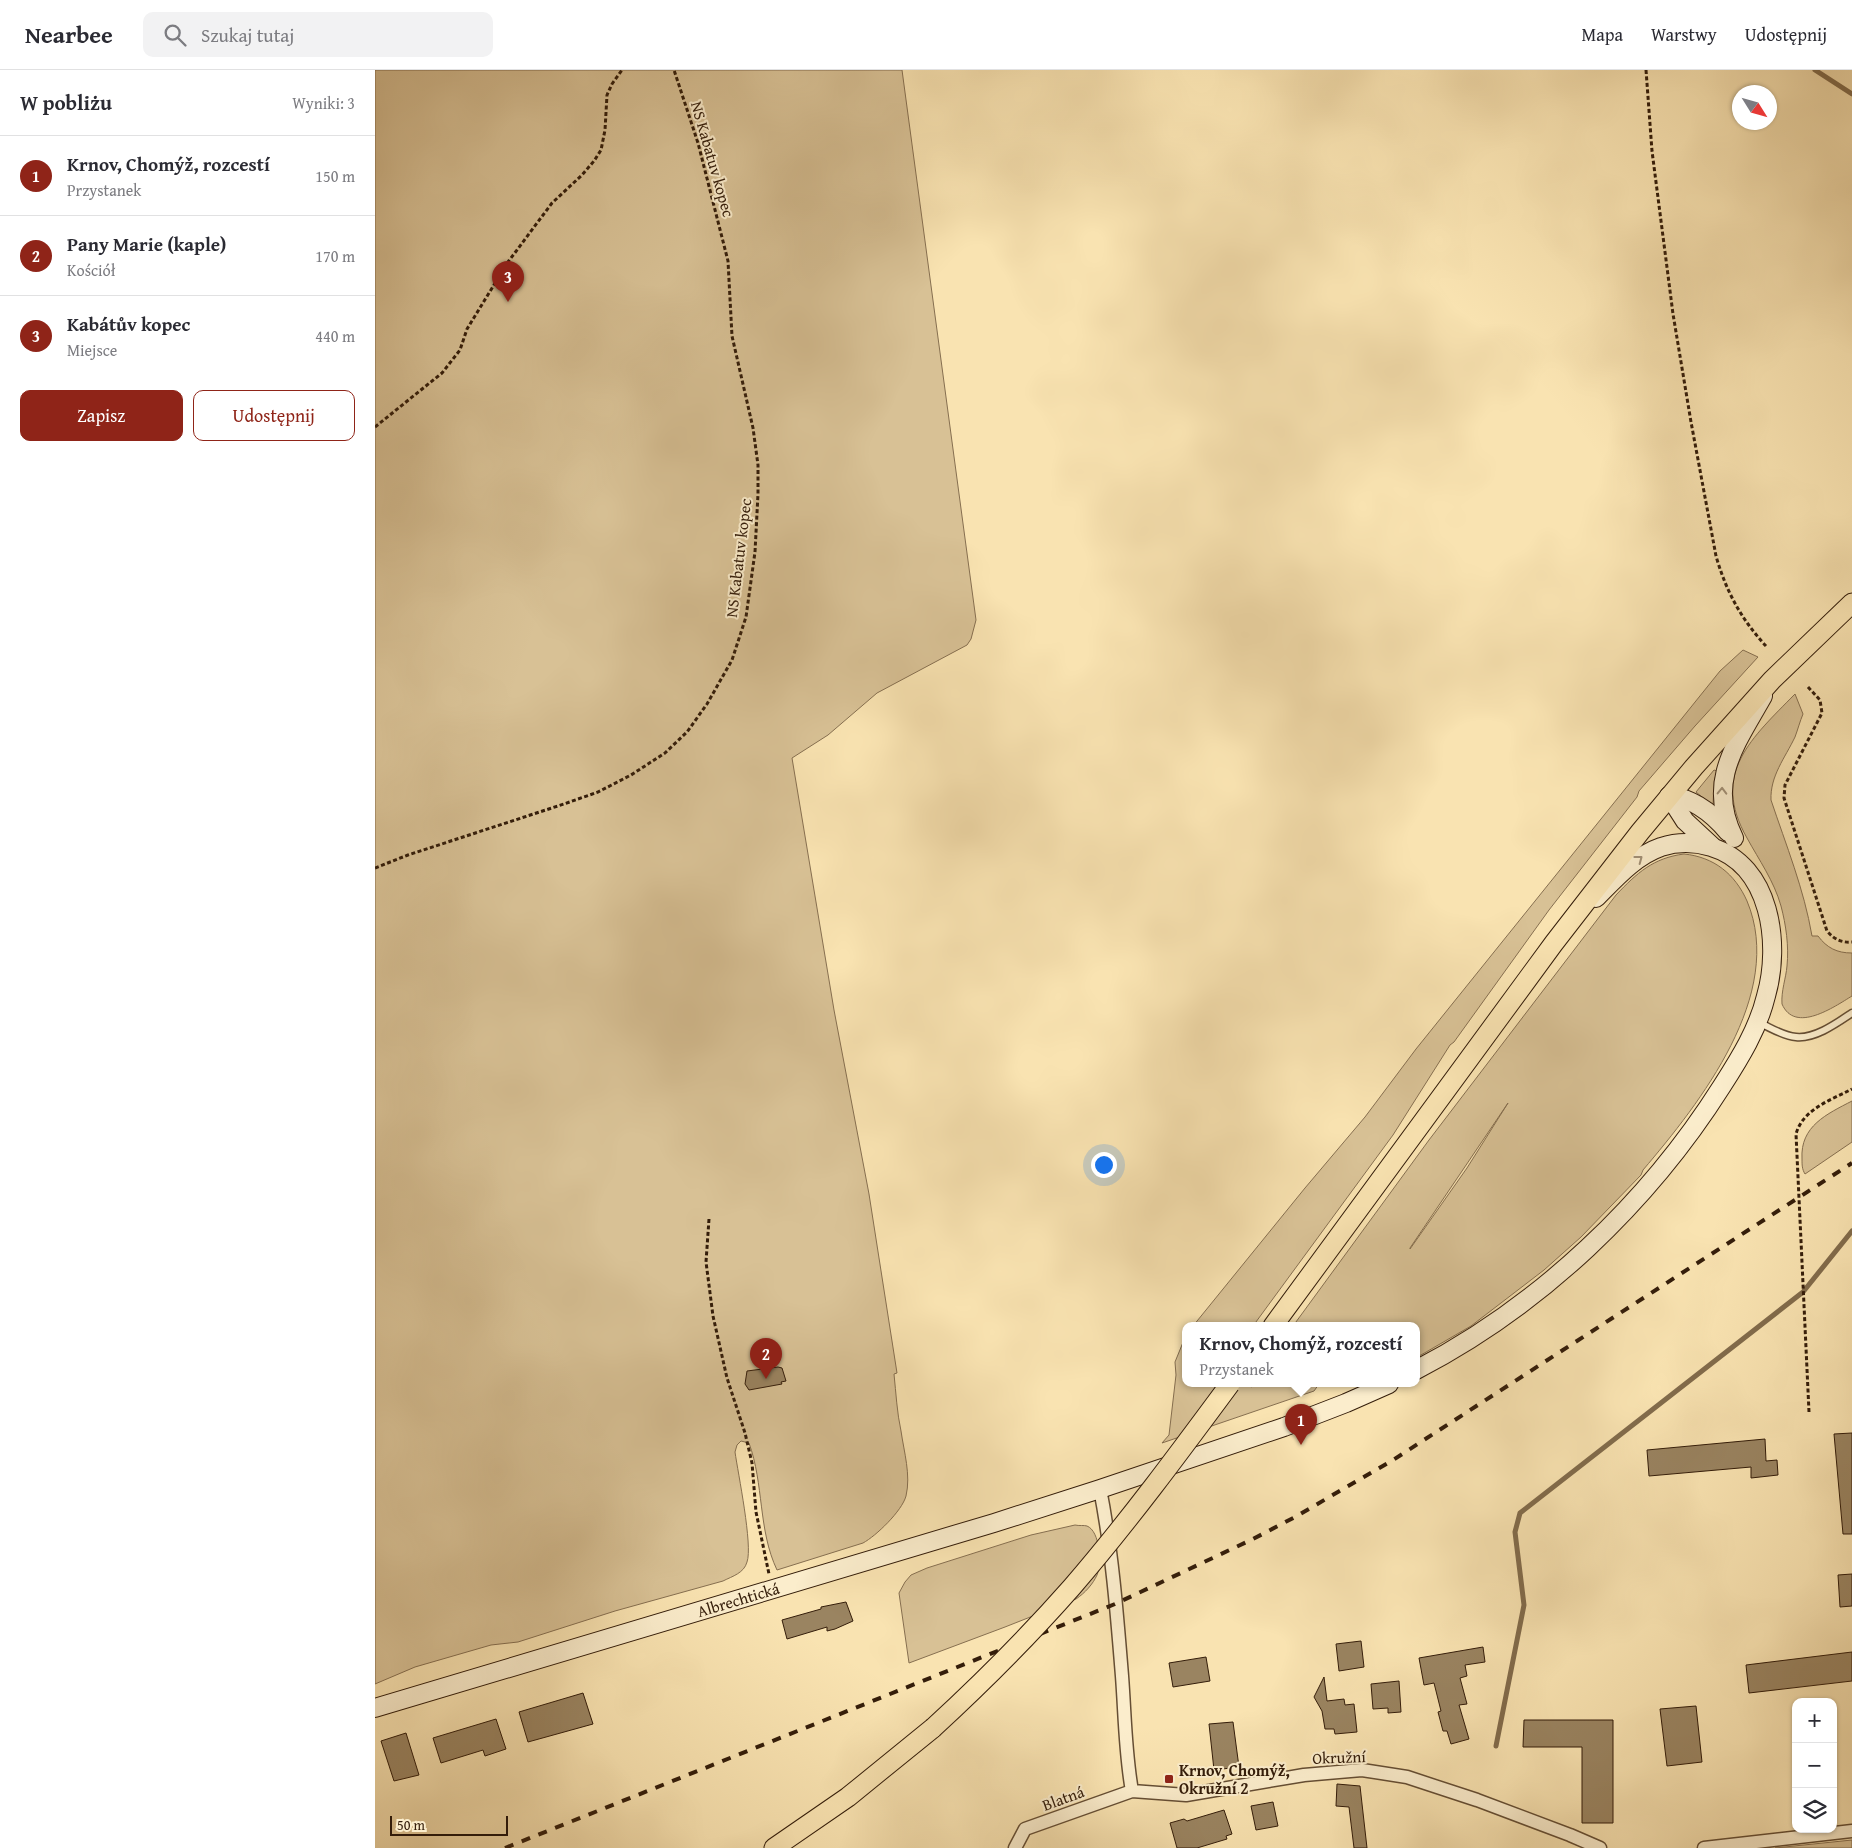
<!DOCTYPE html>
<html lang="pl">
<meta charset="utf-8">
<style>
body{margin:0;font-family:"Gentium Book Plus",serif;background:#f2f2f3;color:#2b2b33}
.controls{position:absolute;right:15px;bottom:15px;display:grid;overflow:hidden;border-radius:10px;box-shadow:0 1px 4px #0004}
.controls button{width:45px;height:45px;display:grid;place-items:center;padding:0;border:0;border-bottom:1px solid #e1e1e2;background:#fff;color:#2b2b33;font:25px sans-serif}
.compass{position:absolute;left:1357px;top:15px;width:45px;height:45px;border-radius:50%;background:#fff;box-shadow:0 1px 4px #0004;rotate:127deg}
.scale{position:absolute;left:15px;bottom:12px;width:118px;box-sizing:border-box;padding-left:5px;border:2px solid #341d0a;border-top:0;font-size:14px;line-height:18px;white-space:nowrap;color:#341d0a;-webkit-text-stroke:4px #fbedcc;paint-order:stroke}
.you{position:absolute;left:728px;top:1094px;width:18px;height:18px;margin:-12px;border:4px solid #fff;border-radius:50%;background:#1a73e8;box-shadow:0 0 0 8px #1a73e833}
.badge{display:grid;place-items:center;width:32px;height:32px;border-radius:50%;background:#8f2418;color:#fff;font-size:16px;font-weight:700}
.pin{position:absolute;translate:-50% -41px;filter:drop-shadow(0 1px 2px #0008)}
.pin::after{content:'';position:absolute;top:26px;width:18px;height:15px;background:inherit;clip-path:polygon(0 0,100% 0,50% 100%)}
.popup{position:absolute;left:807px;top:1252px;width:238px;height:65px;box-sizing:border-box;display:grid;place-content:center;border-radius:10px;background:#fff;filter:drop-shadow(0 1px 4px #0005);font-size:16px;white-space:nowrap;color:#7c7c81}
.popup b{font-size:19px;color:#2b2b33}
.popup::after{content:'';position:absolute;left:50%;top:100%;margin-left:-10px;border:10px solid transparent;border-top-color:#fff}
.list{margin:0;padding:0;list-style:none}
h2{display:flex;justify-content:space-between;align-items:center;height:65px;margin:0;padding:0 20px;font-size:21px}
h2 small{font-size:16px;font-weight:400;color:#7c7c81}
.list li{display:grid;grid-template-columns:32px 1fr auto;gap:15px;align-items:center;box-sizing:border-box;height:80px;padding:0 20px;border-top:1px solid #e1e1e2}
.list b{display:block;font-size:19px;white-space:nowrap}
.list p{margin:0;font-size:16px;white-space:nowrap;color:#7c7c81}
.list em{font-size:16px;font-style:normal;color:#7c7c81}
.actions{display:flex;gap:10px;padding:15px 20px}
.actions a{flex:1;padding:11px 0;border:1px solid #8f2418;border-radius:10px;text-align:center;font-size:18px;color:#8f2418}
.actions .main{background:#8f2418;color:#fff}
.icon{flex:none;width:28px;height:28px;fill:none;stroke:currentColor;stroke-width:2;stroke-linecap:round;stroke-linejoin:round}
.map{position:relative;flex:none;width:1477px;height:1778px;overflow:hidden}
header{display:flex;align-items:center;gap:30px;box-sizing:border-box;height:70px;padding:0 25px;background:#fff;border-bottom:1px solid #e1e1e2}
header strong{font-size:24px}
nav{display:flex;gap:28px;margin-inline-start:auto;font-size:18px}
.search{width:350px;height:45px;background:#f2f2f3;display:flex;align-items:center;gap:12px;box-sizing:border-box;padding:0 18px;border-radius:10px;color:#7c7c81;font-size:19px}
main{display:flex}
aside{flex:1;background:#fff}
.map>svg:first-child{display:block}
.green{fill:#d8c195;stroke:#866f50;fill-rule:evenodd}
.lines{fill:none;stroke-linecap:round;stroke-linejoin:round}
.stream{stroke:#826c4c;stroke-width:5}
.building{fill:#9a8461;stroke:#341d0a}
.service-casing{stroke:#654e34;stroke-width:9}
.minor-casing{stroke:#654e34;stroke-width:15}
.secondary-casing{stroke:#341d0a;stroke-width:20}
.primary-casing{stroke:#341d0a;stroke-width:21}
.path{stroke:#341d0a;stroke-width:3;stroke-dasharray:4 2.5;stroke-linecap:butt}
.service{stroke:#fbedcc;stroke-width:6}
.minor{stroke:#fbedcc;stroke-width:12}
.secondary{stroke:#fbedcc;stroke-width:18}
.primary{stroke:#f9e3b1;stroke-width:19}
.rail{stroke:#341d0a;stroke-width:4;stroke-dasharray:9 9;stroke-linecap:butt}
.primary-bridge-casing{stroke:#341d0a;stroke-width:21;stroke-linecap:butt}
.primary-bridge{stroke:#f9e3b1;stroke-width:19}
.oneway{stroke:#a18f75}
.poi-dot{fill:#8f2418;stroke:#fbedcc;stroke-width:2}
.labels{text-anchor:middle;stroke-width:4;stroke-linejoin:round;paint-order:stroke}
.street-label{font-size:16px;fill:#341d0a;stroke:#fbedcc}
.poi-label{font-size:16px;font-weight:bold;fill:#341d0a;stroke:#fbedcc;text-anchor:start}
</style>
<header>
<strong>Nearbee</strong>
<div class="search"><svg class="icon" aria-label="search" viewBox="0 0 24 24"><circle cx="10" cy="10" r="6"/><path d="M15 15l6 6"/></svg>Szukaj tutaj</div>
<nav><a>Mapa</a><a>Warstwy</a><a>Udostępnij</a></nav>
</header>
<main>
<aside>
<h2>W pobliżu<small>Wyniki: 3</small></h2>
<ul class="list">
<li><span class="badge">1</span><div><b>Krnov, Chomýž, rozcestí</b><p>Przystanek</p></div><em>150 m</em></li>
<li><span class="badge">2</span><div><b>Pany Marie (kaple)</b><p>Kościół</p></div><em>170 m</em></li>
<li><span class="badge">3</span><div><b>Kabátův kopec</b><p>Miejsce</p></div><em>440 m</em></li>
</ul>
<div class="actions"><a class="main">Zapisz</a><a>Udostępnij</a></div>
</aside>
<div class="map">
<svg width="1477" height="1778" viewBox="0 0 1477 1778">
<rect width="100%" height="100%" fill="#f9e3b1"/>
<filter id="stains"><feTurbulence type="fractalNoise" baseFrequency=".004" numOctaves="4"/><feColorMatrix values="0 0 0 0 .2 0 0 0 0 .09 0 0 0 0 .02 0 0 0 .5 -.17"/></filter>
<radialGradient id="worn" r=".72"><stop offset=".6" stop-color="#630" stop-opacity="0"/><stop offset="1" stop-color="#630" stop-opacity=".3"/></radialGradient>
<!-- green -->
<path class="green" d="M0 0H527L601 550 596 569 592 575 502 623 453 665 417 688 459 940 494 1124 522 1303 519 1304C521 1323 522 1343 526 1361 529 1382 536 1405 531 1426 527 1441 501 1466 488 1473L402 1500C383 1460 389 1414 374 1373L366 1371 362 1375 360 1382C363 1403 378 1476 372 1492 369 1503 358 1506 348 1511L240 1541 143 1572 116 1575 40 1597 0 1614Z
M1368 580 1383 587 1320 656 1264 721 1262 727 1174 840 1079 972 1075 975 1018 1065 878 1256H818L930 1118 990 1047 1041 979 1345 601Z
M1420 624 1428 644C1425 651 1423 659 1420 667 1410 688 1395 706 1396 730 1411 775 1429 819 1437 866H1443C1452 878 1462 883 1477 883V926C1459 937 1420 964 1407 934 1406 921 1411 908 1412 896 1414 876 1411 855 1406 836 1399 811 1384 790 1372 768 1335 703 1377 668 1420 624Z
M1339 700 1342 701 1339 712 1338 736 1321 722Z
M1309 784C1339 787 1360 804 1372 831 1411 924 1325 1033 1268 1100L1266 1105 1206 1167 1169 1200 1096 1256 1046 1285 1041 1287V1256H918L1054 1070 1241 825C1262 803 1278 788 1309 784ZM1133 1033 1092 1098 1035 1179V1178Z
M1477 1031V1072L1430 1104C1427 1099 1427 1095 1427 1089 1425 1056 1452 1044 1477 1031Z
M811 1265V1314H872L877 1317 880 1314H944L939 1321 787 1373 794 1365 801 1305 800 1292Z
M700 1455C704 1456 709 1455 712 1456 725 1461 727 1494 722 1505 718 1514 710 1523 701 1529L630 1557 534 1593 524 1523 530 1512 536 1505 552 1498 656 1465Z
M1477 1770V1778H1400Z"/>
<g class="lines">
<!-- stream -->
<path class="stream" d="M1440 0 1477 24
M1121 1676 1149 1535 1140 1462 1145 1443 1428 1222 1477 1161"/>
</g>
<!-- building -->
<path class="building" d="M403 1297 407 1298 411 1311 406 1312 407 1314 374 1320 370 1314 372 1301Z
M1477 1363V1464H1468L1459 1364Z
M1390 1369 1391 1391 1402 1390 1403 1405 1376 1408V1397L1274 1406 1272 1380Z
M1477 1504V1536L1465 1537 1463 1505Z
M471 1532 478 1551 460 1559 452 1561V1557L412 1569 407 1550 446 1539V1537Z
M986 1571 989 1597 964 1601 961 1574Z
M1108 1577 1110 1592 1090 1595 1092 1606 1085 1608 1092 1634 1084 1635 1094 1669 1076 1674 1072 1661H1068L1063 1642 1066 1641 1059 1613 1049 1615 1044 1588Z
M1477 1582V1611L1374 1623 1371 1595Z
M831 1587 835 1611 798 1617 794 1593Z
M949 1607 952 1631 969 1629 970 1635 979 1634 982 1662 960 1664 959 1659H950L947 1641 939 1627Z
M1024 1611 1026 1642 1013 1643V1638L998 1639 996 1614Z
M208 1623 218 1654 153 1672 144 1642Z
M1321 1636 1327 1692 1292 1696 1285 1639Z
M121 1649 131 1679 110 1686 108 1680 66 1693 58 1668Z
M1149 1650H1238V1753H1207V1677H1148Z
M858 1652 864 1697 839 1700 834 1654Z
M31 1663 44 1705 19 1711 6 1671Z
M962 1714 985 1716 992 1778H979L974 1737 961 1736Z
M898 1732 903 1756 881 1760 876 1736Z
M849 1740 857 1764 851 1766 852 1769 822 1778H802L795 1753 809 1749 812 1751Z"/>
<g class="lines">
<!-- service casing -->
<g class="service-casing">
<path id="service" d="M1385 953C1396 958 1408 966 1421 967 1440 969 1462 953 1477 943"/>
</g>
<!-- minor casing -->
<g class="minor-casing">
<path id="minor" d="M725 1419C737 1480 742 1544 747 1606 750 1645 750 1682 757 1721L811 1725 929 1705 987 1700 1032 1707 1102 1730 1195 1765 1225 1778
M640 1778 650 1759 757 1721
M1329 1778 1477 1761"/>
</g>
<!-- secondary casing -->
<g class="secondary-casing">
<g id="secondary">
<path d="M1294 726C1318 728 1338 744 1353 762"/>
<path d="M1294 726 1310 751 1337 776"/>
<path d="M1359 768C1331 712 1361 674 1388 626"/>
<path d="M1041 1300C1165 1236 1273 1133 1347 1016 1365 988 1383 959 1391 926 1406 874 1396 795 1336 777 1320 772 1302 772 1286 777 1260 786 1240 809 1221 828"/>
<path id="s1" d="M0 1638 619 1453 725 1419 909 1357 971 1333 1014 1314"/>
</g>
</g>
<!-- primary casing -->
<g class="primary-casing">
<path id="primary" d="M898 1256 1179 873 1265 762 1319 697 1397 610 1477 533
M399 1778 473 1727 558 1658"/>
</g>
<!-- path -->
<path class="path" d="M1271 0 1277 81 1298 244 1316 352 1341 486C1351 521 1366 549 1391 576
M0 357 67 303 85 280 92 259 133 192 177 133 207 105 219 91 226 80 230 60 232 25 237 14 247 0
M1433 617 1445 630 1447 643 1410 715 1409 728 1452 861C1459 869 1466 873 1477 872
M0 798 33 785 189 734 223 722 256 705 290 683 312 662 332 634 357 590 371 547 380 482 383 424V395L378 358 357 266 353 191 323 73 299 0
M334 1149 331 1192 338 1246 352 1308 370 1363 377 1393 381 1442 394 1504
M1434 1342 1421 1064C1428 1039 1456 1030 1477 1019"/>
<!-- service -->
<use href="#service" class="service"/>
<!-- minor -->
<use href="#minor" class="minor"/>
<!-- secondary -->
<use href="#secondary" class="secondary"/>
<!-- primary -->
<use href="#primary" class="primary"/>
<!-- rail -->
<path class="rail" d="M130 1778 740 1534 878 1469 920 1447 1018 1390 1477 1093"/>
<!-- primary-bridge casing -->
<g class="primary-bridge-casing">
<path id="primary-bridge" d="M558 1658C607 1613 653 1567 697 1517 753 1452 804 1383 855 1314"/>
</g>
<!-- primary-bridge -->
<use href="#primary-bridge" class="primary-bridge"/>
</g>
<!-- one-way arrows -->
<defs><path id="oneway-chevron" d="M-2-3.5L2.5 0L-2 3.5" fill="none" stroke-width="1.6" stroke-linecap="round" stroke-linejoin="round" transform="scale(1.25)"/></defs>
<g class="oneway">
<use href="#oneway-chevron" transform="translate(1347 721) rotate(-89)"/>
<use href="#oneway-chevron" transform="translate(1264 789) rotate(-37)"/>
</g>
<!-- markers -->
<rect class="poi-dot" x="789" y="1704" width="10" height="10" rx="2.5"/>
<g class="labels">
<!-- street labels -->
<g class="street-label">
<text transform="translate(338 89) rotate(74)" y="6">NS Kabatuv kopec</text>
<text transform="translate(363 488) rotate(-83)" y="6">NS Kabatuv kopec</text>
<text dy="6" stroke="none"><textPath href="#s1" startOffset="379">Albrechtická</textPath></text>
<text transform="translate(964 1687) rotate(-2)" y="6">Okružní</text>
<text transform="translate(688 1728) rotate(-20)" y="6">Blatná</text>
</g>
<!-- poi labels -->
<g class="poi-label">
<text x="804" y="1706">Krnov, Chomýž,<tspan x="804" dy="18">Okružní 2</tspan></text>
</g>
</g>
<rect width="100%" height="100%" filter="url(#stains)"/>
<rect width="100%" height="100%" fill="url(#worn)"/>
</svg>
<div class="controls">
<button>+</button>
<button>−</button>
<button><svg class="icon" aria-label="layers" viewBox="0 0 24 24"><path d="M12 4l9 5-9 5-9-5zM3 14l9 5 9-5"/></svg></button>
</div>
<svg class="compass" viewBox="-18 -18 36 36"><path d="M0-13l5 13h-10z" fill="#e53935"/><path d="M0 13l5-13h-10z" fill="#7c7c81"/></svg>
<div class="scale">50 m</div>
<div class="you"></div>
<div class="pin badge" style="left:926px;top:1375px">1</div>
<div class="popup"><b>Krnov, Chomýž, rozcestí</b>Przystanek</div>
<div class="pin badge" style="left:391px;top:1309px">2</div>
<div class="pin badge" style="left:133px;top:232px">3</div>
</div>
</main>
